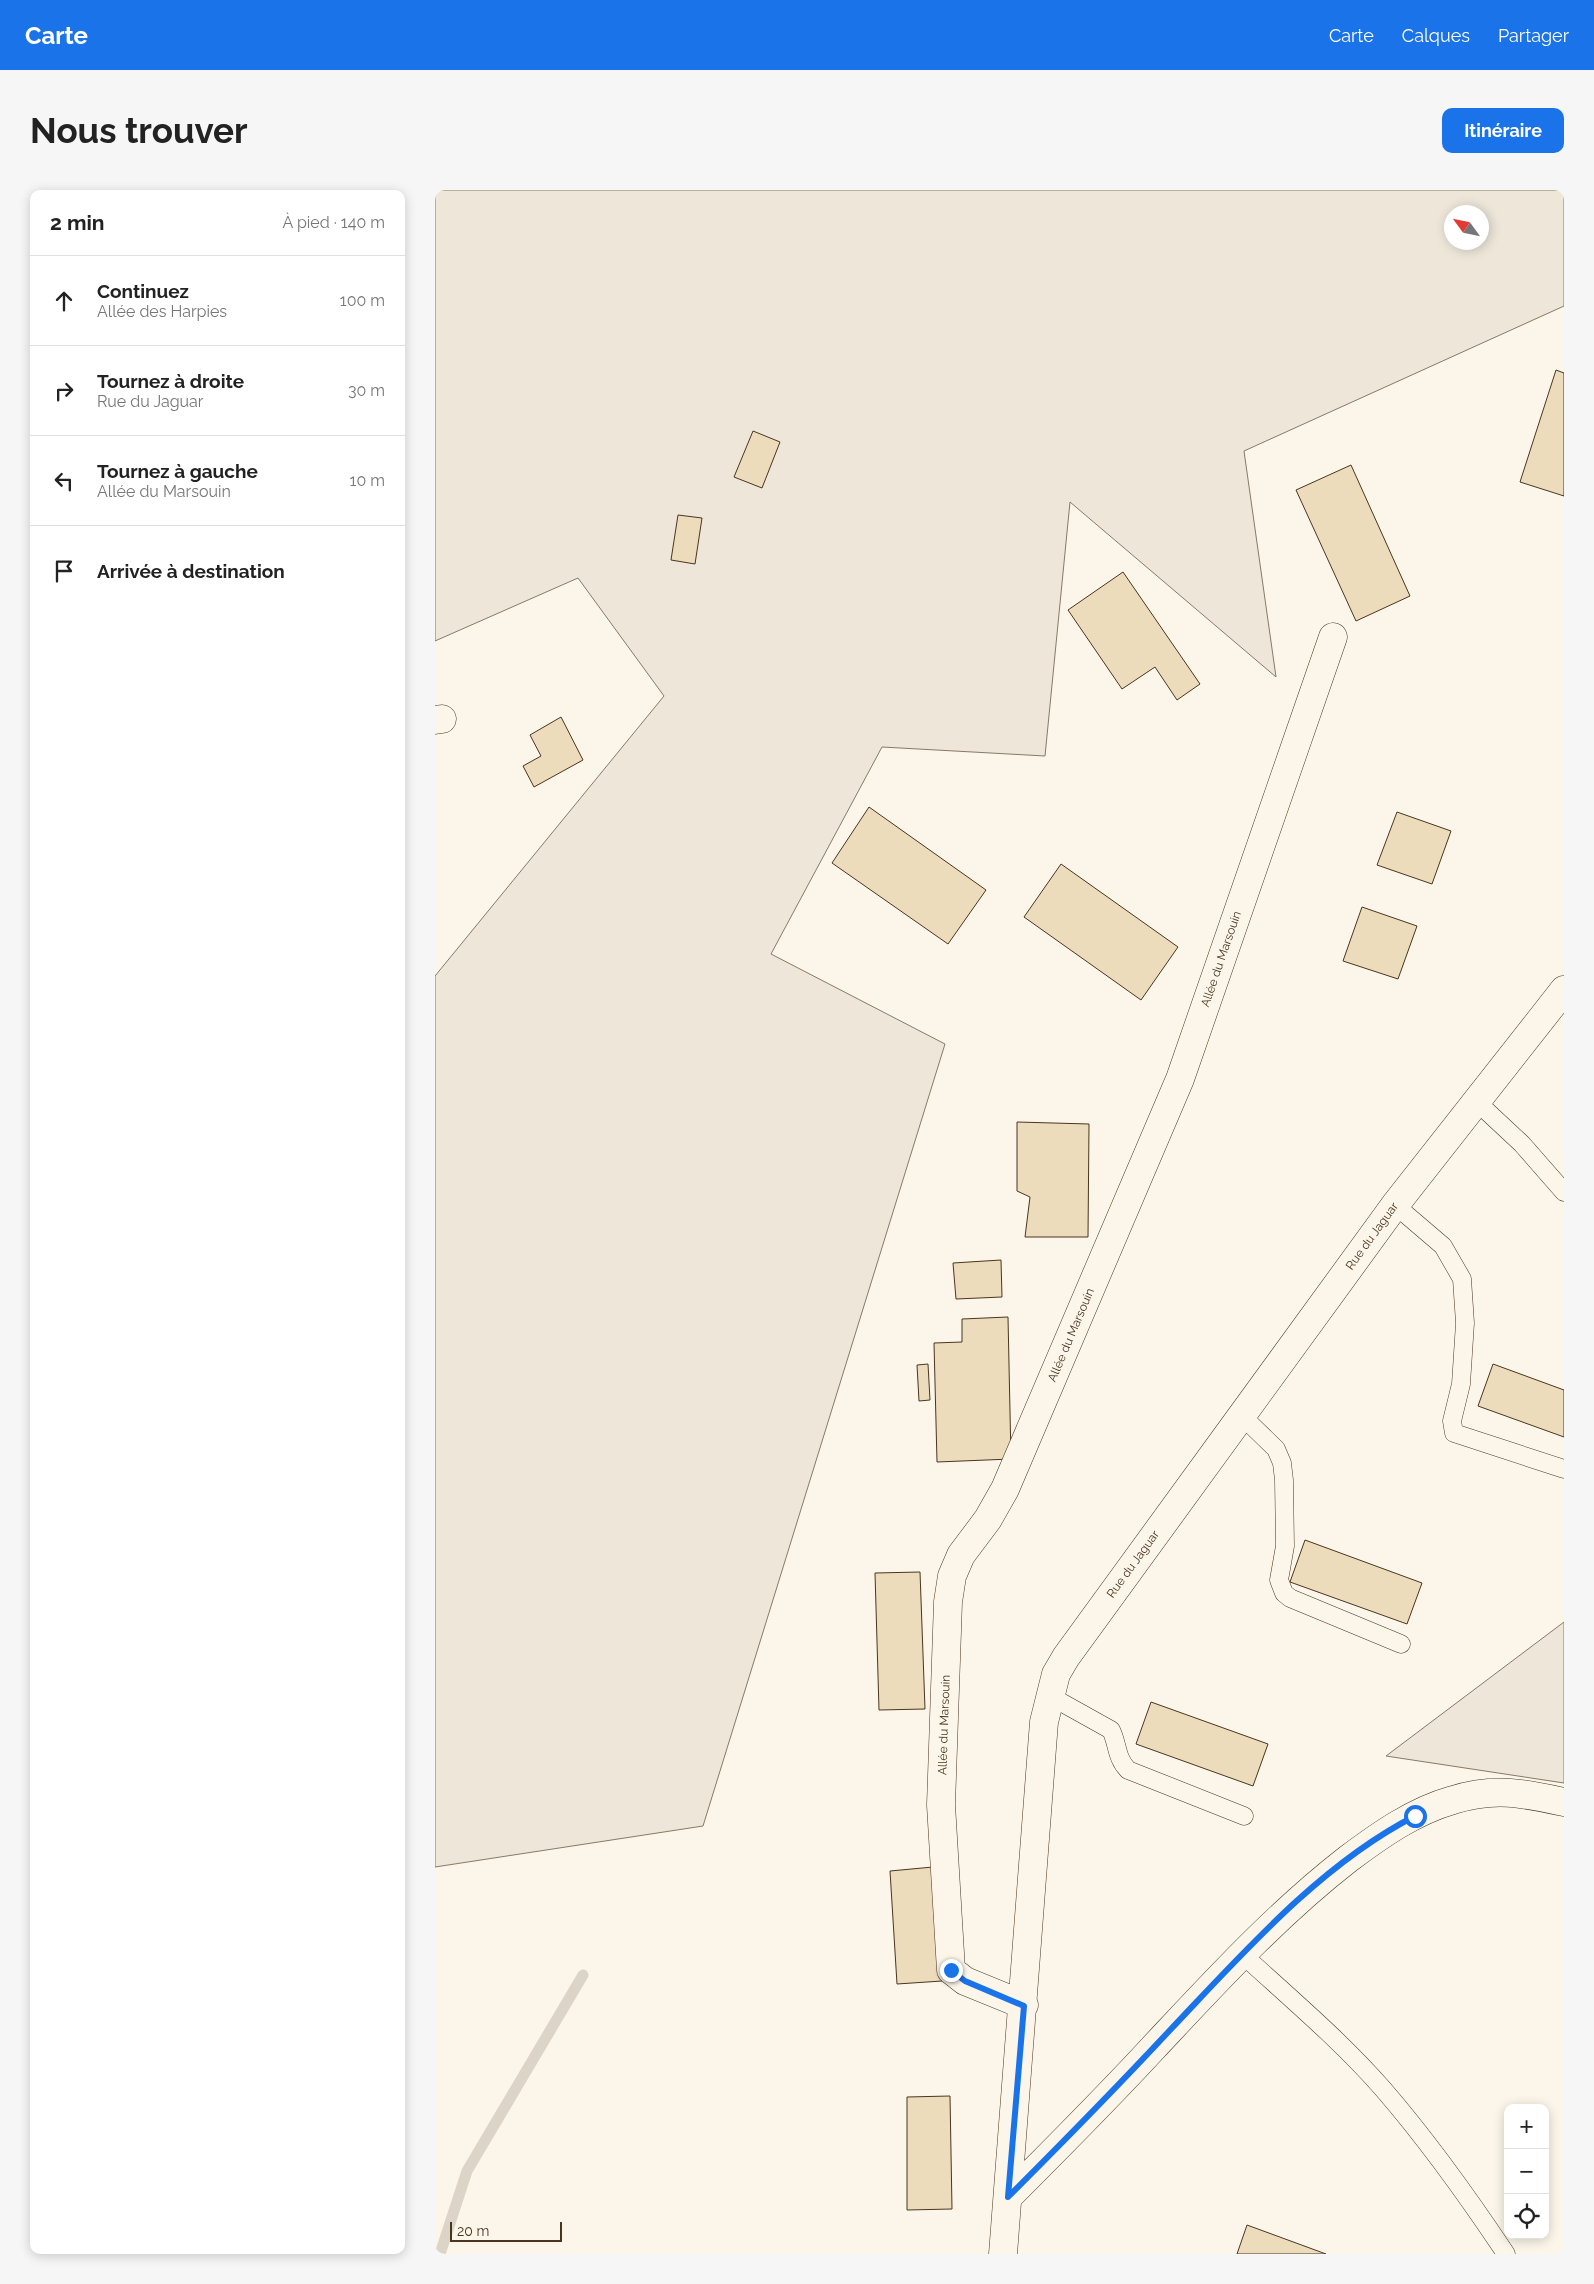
<!DOCTYPE html>
<html lang="fr">
<meta charset="utf-8">
<style>
body{margin:0;font-family:Raleway,sans-serif;background:#f6f6f6;color:#222}
.controls{position:absolute;right:15px;bottom:15px;display:grid;overflow:hidden;border-radius:10px;box-shadow:0 2px 12px #0003}
.controls button{width:45px;height:45px;display:grid;place-items:center;padding:0;border:0;border-bottom:1px solid #e0e0e0;background:#fff;color:#222;font:25px sans-serif}
.compass{position:absolute;left:1009px;top:15px;width:45px;height:45px;border-radius:50%;background:#fff;box-shadow:0 2px 12px #0003;rotate:303deg}
.scale{position:absolute;left:15px;bottom:12px;width:112px;box-sizing:border-box;padding-left:5px;border:2px solid #4a3520;border-top:0;font-size:14px;line-height:18px;white-space:nowrap;color:#4a3520;-webkit-text-stroke:4px #fbf6e9;paint-order:stroke}
.stop{position:absolute;width:15px;height:15px;margin:-11px;border:4px solid #1a73e8;border-radius:50%;background:#fff}
.stop.end{background:#1a73e8;border-color:#fff;box-shadow:0 1px 5px #0008}
.list{margin:0;padding:0;list-style:none}
h2{display:flex;justify-content:space-between;align-items:center;height:65px;margin:0;padding:0 20px;font-size:21px}
h2 small{font-size:16px;font-weight:400;color:#767676}
.list li{display:grid;grid-template-columns:32px 1fr auto;gap:15px;align-items:center;box-sizing:border-box;height:90px;padding:0 20px;border-top:1px solid #e0e0e0}
.list b{display:block;font-size:19px;white-space:nowrap}
.list p{margin:0;font-size:16px;white-space:nowrap;color:#767676}
.list em{font-size:16px;font-style:normal;color:#767676}
.icon{flex:none;width:28px;height:28px;fill:none;stroke:currentColor;stroke-width:2;stroke-linecap:round;stroke-linejoin:round}
.map{position:relative;flex:none;width:1129px;height:2064px;overflow:hidden;border-radius:10px}
header{display:flex;align-items:center;gap:30px;box-sizing:border-box;height:70px;padding:0 25px;background:#1a73e8;color:#fff}
header strong{font-size:24px}
nav{display:flex;gap:28px;margin-inline-start:auto;font-size:18px}
.intro{display:flex;align-items:center;justify-content:space-between;box-sizing:border-box;height:120px;padding:0 30px}
h1{margin:0;font-size:35px}
.button{padding:12px 22px;border-radius:10px;background:#1a73e8;color:#fff;font-size:18px;font-weight:700}
main{display:flex;gap:30px;padding:0 30px}
aside{flex:1;background:#fff;border-radius:10px;box-shadow:0 2px 12px #0003}
.map>svg:first-child{display:block}
.green{fill:#ede6d9;stroke:#887966;fill-rule:evenodd}
.lines{fill:none;stroke-linecap:round;stroke-linejoin:round}
.stream{stroke:#dcd4c6;stroke-width:11}
.building{fill:#ecdcbc;stroke:#4a3520}
.lane-casing{stroke:#4a3520;stroke-width:19}
.street-casing{stroke:#4a3520;stroke-width:29}
.lane{stroke:#fbf6e9;stroke-width:18}
.street{stroke:#fbf6e9;stroke-width:28}
.route{stroke:#1a73e8;stroke-width:6}
.labels{text-anchor:middle;stroke-width:4;stroke-linejoin:round;paint-order:stroke}
.street-label{font-size:12px;fill:#4a3520;stroke:#fbf6e9}
</style>
<header>
<strong>Carte</strong>
<nav><a>Carte</a><a>Calques</a><a>Partager</a></nav>
</header>
<div class="intro"><h1>Nous trouver</h1><a class="button">Itinéraire</a></div>
<main>
<aside>
<h2>2 min<small>À pied · 140 m</small></h2>
<ul class="list">
<li><svg class="icon" aria-label="ahead" viewBox="0 0 24 24"><path d="M12 20V5M6 11l6-6 6 6"/></svg><div><b>Continuez</b><p>Allée des Harpies</p></div><em>100 m</em></li>
<li><svg class="icon" aria-label="right" viewBox="0 0 24 24"><path d="M7 20v-9h11M14 6l5 5-5 5"/></svg><div><b>Tournez à droite</b><p>Rue du Jaguar</p></div><em>30 m</em></li>
<li><svg class="icon" aria-label="left" viewBox="0 0 24 24"><path d="M17 20v-9H6M10 6l-5 5 5 5"/></svg><div><b>Tournez à gauche</b><p>Allée du Marsouin</p></div><em>10 m</em></li>
<li><svg class="icon" aria-label="arrive" viewBox="0 0 24 24"><path d="M6 21V4h12l-3 4 3 4H6"/></svg><div><b>Arrivée à destination</b></div></li>
</ul>
</aside>
<div class="map">
<svg width="1129" height="2064" viewBox="0 0 1129 2064">
<rect width="100%" height="100%" fill="#fbf6e9"/>
<!-- green -->
<path class="green" d="M0 0H1129V116L809 261 841 487 635 312 610 566 447 557 336 764 510 854 268 1636 0 1677V786L229 506 143 388 0 451ZM1016 22H1046V52H1016Z
M1129 1432V1593L951 1566Z"/>
<g class="lines">
<!-- stream -->
<path class="stream" d="M5 2064 32 1981 148 1785"/>
</g>
<!-- building -->
<path class="building" d="M1121 180 1129 183V306L1085 292Z
M318 241 345 252 327 298 299 287Z
M916 275 975 406 921 431 861 300Z
M243 325 267 328 260 374 236 370Z
M688 382 765 494 742 510 720 477 687 499 633 420Z
M126 527 148 570 99 597 88 576 106 566 95 545Z
M434 617 551 700 513 754 397 673Z
M962 622 1016 641 997 694 942 675Z
M626 674 743 757 706 810 589 727Z
M927 717 982 736 963 789 908 771Z
M582 932 654 934 653 1047H590L595 1007 582 1001Z
M566 1070 567 1107 521 1109 518 1073Z
M573 1127 576 1269 502 1272 499 1153 527 1152V1129Z
M493 1174 495 1210 484 1211 482 1175Z
M1058 1174 1129 1200V1247L1043 1216Z
M870 1350 987 1393 972 1434 855 1392Z
M485 1382 490 1519 444 1520 440 1383Z
M716 1512 833 1554 818 1596 701 1554Z
M498 1677 507 1791 462 1794 455 1681Z
M515 1906 517 2019 472 2020V1907Z
M812 2035 891 2064H802Z"/>
<g class="lines">
<!-- lane casing -->
<g class="lane-casing">
<path id="lane" d="M1042 912 1087 954 1129 1002
M960 1015 1008 1056 1027 1089 1030 1133 1026 1194 1017 1231 1019 1243 1129 1279
M806 1225 841 1259 847 1273 849 1290 850 1356 844 1390 849 1403 855 1408 966 1454
M615 1506 676 1540C683 1554 681 1568 693 1580L809 1626
M807 1764C855 1808 905 1850 948 1899 993 1951 1033 2007 1071 2064"/>
</g>
<!-- street casing -->
<g class="street-casing">
<path id="street" d="M0 530 7 529
M589 1815 530 1791 516 1780 506 1615 513 1412 517 1386 526 1365 553 1329 570 1299 745 889 898 447
M573 2007C622 1958 671 1909 718 1858 780 1792 841 1725 913 1669 945 1645 979 1621 1018 1610 1060 1597 1087 1603 1129 1612
M568 2064 609 1532 621 1484 631 1467 960 1015 1129 800"/>
</g>
<!-- lane -->
<use href="#lane" class="lane"/>
<!-- street -->
<use href="#street" class="street"/>
</g>
<g class="lines">
<!-- route -->
<path class="route" d="M516 1780 530 1791 589 1816 573 2007C628 1952 683 1896 736 1839 808 1763 886 1674 980 1626"/>
</g>
<g class="labels">
<!-- street labels -->
<g class="street-label">
<text transform="translate(786 769) rotate(-71)" y="4">Allée du Marsouin</text>
<text transform="translate(937 1046) rotate(-54)" y="4">Rue du Jaguar</text>
<text transform="translate(636 1145) rotate(-67)" y="4">Allée du Marsouin</text>
<text transform="translate(698 1374) rotate(-54)" y="4">Rue du Jaguar</text>
<text transform="translate(509 1535) rotate(-88)" y="4">Allée du Marsouin</text>
</g>
</g>
</svg>
<div class="controls">
<button>+</button>
<button>−</button>
<button><svg class="icon" aria-label="locate" viewBox="0 0 24 24"><circle cx="12" cy="12" r="6"/><path d="M12 2v4M12 18v4M2 12h4M18 12h4"/></svg></button>
</div>
<svg class="compass" viewBox="-18 -18 36 36"><path d="M0-13l5 13h-10z" fill="#e53935"/><path d="M0 13l5-13h-10z" fill="#767676"/></svg>
<div class="scale">20 m</div>
<div class="stop" style="left:980px;top:1626px"></div>
<div class="stop end" style="left:516px;top:1780px"></div>
</div>
</main>
